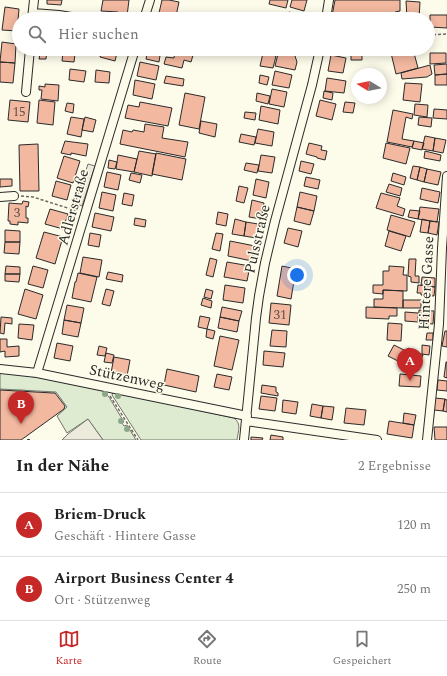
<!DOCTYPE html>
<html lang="de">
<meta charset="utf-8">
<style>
body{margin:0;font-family:Spectral,serif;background:#f2f2f2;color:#222}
.compass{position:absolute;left:351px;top:68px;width:36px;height:36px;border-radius:50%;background:#fff;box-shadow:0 2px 10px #0003;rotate:280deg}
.you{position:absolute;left:297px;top:275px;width:14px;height:14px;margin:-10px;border:3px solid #fff;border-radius:50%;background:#1a73e8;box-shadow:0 0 0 6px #1a73e833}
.badge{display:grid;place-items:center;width:26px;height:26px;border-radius:50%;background:#c62828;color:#fff;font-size:13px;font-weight:700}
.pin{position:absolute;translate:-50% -33px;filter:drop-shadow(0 1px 2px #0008)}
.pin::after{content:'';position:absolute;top:21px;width:14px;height:12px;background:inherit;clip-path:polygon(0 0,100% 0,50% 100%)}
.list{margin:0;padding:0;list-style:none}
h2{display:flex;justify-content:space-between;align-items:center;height:52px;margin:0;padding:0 16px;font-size:17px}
h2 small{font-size:13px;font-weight:400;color:#767676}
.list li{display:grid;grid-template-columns:26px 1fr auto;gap:12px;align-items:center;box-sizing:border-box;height:64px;padding:0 16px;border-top:1px solid #e0e0e0}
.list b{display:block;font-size:15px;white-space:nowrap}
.list p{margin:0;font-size:13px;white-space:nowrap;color:#767676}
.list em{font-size:13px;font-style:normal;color:#767676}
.icon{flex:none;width:22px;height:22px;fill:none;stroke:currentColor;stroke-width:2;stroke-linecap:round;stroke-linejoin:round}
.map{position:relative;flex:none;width:447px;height:440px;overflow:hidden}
.search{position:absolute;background:#fff;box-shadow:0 2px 10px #0003;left:12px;right:12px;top:12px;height:44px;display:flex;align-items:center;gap:10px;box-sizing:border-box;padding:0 14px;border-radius:22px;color:#767676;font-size:15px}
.sheet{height:180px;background:#fff}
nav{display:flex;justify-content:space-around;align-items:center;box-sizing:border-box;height:56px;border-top:1px solid #e0e0e0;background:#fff;font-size:11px;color:#767676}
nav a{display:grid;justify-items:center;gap:2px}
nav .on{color:#c62828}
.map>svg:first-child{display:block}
.green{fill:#deebd1;stroke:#74746e}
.parking{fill:#eceadb;stroke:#74746e}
.building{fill:#f2b8a0;stroke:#2b2b2b}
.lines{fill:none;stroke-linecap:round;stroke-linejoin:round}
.minor-casing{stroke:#2b2b2b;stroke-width:10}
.path{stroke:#6a6964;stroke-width:1.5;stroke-dasharray:3 2;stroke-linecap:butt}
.minor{stroke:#fdfbea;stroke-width:8}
.wall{stroke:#2b2b2b;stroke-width:2}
.tree{fill:#8ea78a}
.labels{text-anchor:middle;stroke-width:3;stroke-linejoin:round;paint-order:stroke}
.number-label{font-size:13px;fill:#5d4e48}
.street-label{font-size:15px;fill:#2b2b2b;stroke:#fdfbea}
</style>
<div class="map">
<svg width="447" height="440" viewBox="0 0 447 440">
<rect width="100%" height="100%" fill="#fdfbea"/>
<!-- green -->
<path class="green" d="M0 373C35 375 70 384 104 391L109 397 124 422 122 423 124 426 127 425 136 440H103L88 419 67 433 57 416 67 407 56 392 0 389Z
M113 392 234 418C242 424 238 431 237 440H141L112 395Z"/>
<!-- parking -->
<path class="parking" d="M88 164 95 166 82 206 75 203Z
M88 419 103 440H62L68 434Z"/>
<!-- building -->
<path class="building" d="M47 0H62L61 5 47 4Z
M103 0H129L127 16 118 15V12L101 11Z
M162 0H169L179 2 176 16 159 13Z
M270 0H288L286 8 269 4Z
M292 0H307L304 11 290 7Z
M335 0H400V11L395 12V17L364 19H349L332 16Z
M406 1 420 2 419 19H407Z
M5 7 19 9 17 31 2 30Z
M289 12 303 16 302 19H287Z
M274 14 284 16V19H273Z
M430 15H447V28L430 27Z
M2 42 16 44 15 63 0 62Z
M41 49H47L46 59H39Z
M102 49H118L115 61 100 57Z
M148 49H161L159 62 146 59Z
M175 49H182L194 52 191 62 184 60 182 68 164 64 166 57 174 58Z
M405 49H417V52L414 53 418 68 396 74 391 53Z
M279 50 294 53 297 62 295 70 275 66Z
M63 52 75 54 74 62 62 61Z
M362 52V60H351V53Z
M263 53 276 56 273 68 260 66Z
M430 53H446V63L430 64Z
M331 55 346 58 343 73 328 71Z
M0 62 15 63 13 83 0 82Z
M140 62 159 66 156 80 137 76Z
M447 64V74L435 75 434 65Z
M430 65 432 74 427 77 402 79 401 73Z
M70 69 86 71 84 82 69 80Z
M96 70 110 72 109 83 95 82Z
M275 71 292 75 289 88 272 85Z
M447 74V85H435V75Z
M260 75 269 77 267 85 259 83Z
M166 76 184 79 183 86 164 83Z
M327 78 346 81 344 93 325 91Z
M354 78 357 79V87L353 86Z
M135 80 155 84 152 99 133 95Z
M405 83 422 84 420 102 403 100Z
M45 84 59 85 58 101 41 99 42 90H39V86L45 87Z
M272 89 287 92 284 107 269 104Z
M324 91 333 93 332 100 323 98Z
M185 93 205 97 199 129 179 125Z
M257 93 270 96 268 104 256 101Z
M10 100 30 102 28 122 8 120Z
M39 100 55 102 53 125 37 123Z
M320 100 336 104 332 120 316 116Z
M140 102 172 108 168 126 125 118 128 105 139 107Z
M345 102 355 103 353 113 343 112Z
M67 103 74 104 73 113 65 111Z
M415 104 428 105 427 117 414 115Z
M261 106 280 110 278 124 259 120Z
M434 109 447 110V119L433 118Z
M393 110 413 114 412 119 406 117 402 139 414 141 412 147 387 142Z
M245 112 256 113 255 120 244 118Z
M71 117 84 119 81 137 67 134Z
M85 117 96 120 93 132 82 130Z
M419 117 432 118 431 127 418 125Z
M201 121 217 124 215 137 199 133Z
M145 124 164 127 162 138 188 142 185 157 120 144 123 130 132 132 133 130 144 132Z
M258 129 274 132 272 146 255 143Z
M241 134 256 137 254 145 239 142Z
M425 136 435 138 433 151 422 149Z
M435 138 446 140 443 153 433 151Z
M65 141 88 144 86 156 71 153V155L61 153Z
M414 141 424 143 422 150 412 148Z
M309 143 322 146 321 150 327 151 325 160 317 158V157L306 154Z
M386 143 410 148 406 164 383 158Z
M38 144 39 191H20L19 145Z
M139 151 156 154 152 176 134 172Z
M425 151 441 155 440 161 424 158Z
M156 153 186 159 182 180 152 174Z
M118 155 137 159 134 172 116 169Z
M261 155 275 157 272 173 258 171Z
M64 156 80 161 73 183 57 178Z
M109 160 117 162 115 169 108 168Z
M301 161 314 164 311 174 299 171Z
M246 163 259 165 257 173 244 170Z
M413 166 420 167 417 180 410 178Z
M420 167 427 169 424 182 417 180Z
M427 169 441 172 438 185 424 182Z
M107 172 121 175 118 190 104 187Z
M131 173 142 175 140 183 129 180Z
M393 173 406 177 404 185 391 181Z
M306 177 320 180 318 189 304 186Z
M0 179H12V186L0 187Z
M256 179 269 182 266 198 253 195Z
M56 181 71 185 67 200 52 196Z
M389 184 402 188 400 196 386 192Z
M239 186 248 188 244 203 236 201Z
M422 188 440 192 438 203 420 199Z
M102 192 116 195 113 211 99 208Z
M300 192 317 196 314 211 297 207Z
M124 193 134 195 132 206 122 204Z
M381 193 400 198 397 206 405 209 403 216 376 208Z
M252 200 264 203 261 219 249 217Z
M23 201 29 202 28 207 26 206V218H28V223L18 222V225L10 224V221H8L9 203 22 204Z
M297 207 314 211 310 225 294 221Z
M420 207 439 209 437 222 418 219Z
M50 209 68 214 63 229 45 224Z
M410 210 420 211 418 219 408 217Z
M218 212 228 214 226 226 216 224Z
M95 213 114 217 111 231 92 227Z
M391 215 415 222 410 237 387 230Z
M135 218 146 220 145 227 134 225Z
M235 219 246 222 244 236 232 234Z
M422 219 430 221 428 233 420 232Z
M430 221 439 222 437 235 428 233Z
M246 222 258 224 256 238 244 236Z
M288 228 302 231 298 247 284 243Z
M5 230 20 231V242H5Z
M389 231 406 236 401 251 385 246Z
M44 232 63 237 55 264 36 258Z
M90 233 101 235 99 247 88 245Z
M216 233 223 234 220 251 212 249Z
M230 241 255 246 252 261 228 256Z
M5 242H20L19 254 4 253Z
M83 257 102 260 99 277 80 273Z
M210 258 217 260 213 277 206 275Z
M409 259H416L415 276H419V283L411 282V277L408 276Z
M227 262 250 266 247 281 224 277Z
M6 266 20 267V274H5Z
M33 266 48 270 43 288 28 284Z
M282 266 296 269 291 299 277 296Z
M389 266 404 267 403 275H407V291L383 290V294L373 293V285H383V271H389Z
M108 272 123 275 122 282 106 279Z
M78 273 97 277 91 302 72 298 75 282H76Z
M5 274H20L19 282 5 281Z
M422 277 435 278V287L421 285Z
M225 285 245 288 243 303 223 300Z
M418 285 435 287 434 296 421 295V293H417Z
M25 289 43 295 36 319 18 314Z
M106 289 114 291 110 306 102 304Z
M206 289 213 291 211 299 204 297Z
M383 290 403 291V308L374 307V299H383Z
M203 298 212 301 211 308 201 305Z
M403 300H421V308H403Z
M271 303 291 305 289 325 269 323Z
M67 305 84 308 81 323 64 320Z
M222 307 242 311 239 321 220 317Z
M366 307 397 308V316H389V319L366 318Z
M419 310 434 311 433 324 418 323Z
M405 312 418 313V322L405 321Z
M200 316 210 318 207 329 198 327Z
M1 317 12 318V324L5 323 4 334 0 333Z
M220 317 239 321 237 332 218 328Z
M64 320 81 323 78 337 62 334Z
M388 323 402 324 401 341 387 340Z
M19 324 34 325 32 340 18 338Z
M207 329 215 331 213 339 206 337Z
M272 330 287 331 286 347 270 346Z
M445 331H447V347L442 346Z
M427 333H433V340H426Z
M220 336 239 340 232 370 214 366Z
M0 339H7V347L19 346V356L5 357V351L0 352Z
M57 343 73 346 70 361 54 358Z
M394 345 406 351 408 348 423 355 416 370 388 356Z
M422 345 430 346 429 355 422 354Z
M99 346 107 348 105 356 97 355Z
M264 351 285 353 283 367 263 365Z
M106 353 114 355 112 363 104 362Z
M114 357 130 360 127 376 111 373Z
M446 362H447V378L444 377Z
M167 369 199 376 196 392 164 385Z
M217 374 232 377 229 390 214 387Z
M400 374 421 376 420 387 399 386Z
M438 380 447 381V391L437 390Z
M262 385 276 387V392L278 393V396L261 393Z
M0 390 53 393H55L65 406 64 409 21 440H0Z
M261 396 277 398 275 411 259 409Z
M435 398 445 399 443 411 434 410Z
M445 399 447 400V412L443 411Z
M283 400 298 402 296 414 282 412Z
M312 404 323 406 321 418 310 416Z
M323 406 334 407 332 420 321 418Z
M346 408 366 410 364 425 344 423Z
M404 413 416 415 414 425 403 423Z
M389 421 414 425 412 438 387 434Z
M434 427H447V440H435Z
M271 435 283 437V440H270Z
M251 437 263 438 262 440H251Z"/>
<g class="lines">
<!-- minor casing -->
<g class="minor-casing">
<path id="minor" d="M33 13 59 15 83 19
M32 19 34 0
M144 19 150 0
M326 19 329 0
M26 92 30 49
M0 197 14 196
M0 369 37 373 247 416
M37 373 135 49
M246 421 377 440
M244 440 256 318 259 296 265 263 275 221 312 85 320 49
M427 440 439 324 442 248 447 176"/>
</g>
<!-- path -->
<path class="path" d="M428 35 447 34
M21 196 33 197 77 211
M110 396 138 440"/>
<!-- minor -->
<use href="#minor" class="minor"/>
<!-- wall -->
<path class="wall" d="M28 440H29"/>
</g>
<!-- trees -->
<g class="tree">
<circle cx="105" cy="394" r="3"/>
<circle cx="118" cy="396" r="3"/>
<circle cx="121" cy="421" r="3"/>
<circle cx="127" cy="429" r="3"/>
</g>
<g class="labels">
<!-- number labels -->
<g class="number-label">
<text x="19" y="116">15</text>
<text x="17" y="217">3</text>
<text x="280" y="319">31</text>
</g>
<!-- street labels -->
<g class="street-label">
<text transform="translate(73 207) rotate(-74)" y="5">Adlerstraße</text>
<text transform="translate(257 239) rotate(-77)" y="5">Pulsstraße</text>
<text transform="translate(426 283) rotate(-87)" y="5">Hintere Gasse</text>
<text transform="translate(127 377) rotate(12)" y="5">Stützenweg</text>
</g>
</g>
</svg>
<svg class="compass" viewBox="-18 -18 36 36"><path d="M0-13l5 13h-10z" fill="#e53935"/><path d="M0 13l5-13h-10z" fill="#767676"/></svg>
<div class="you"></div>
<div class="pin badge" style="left:410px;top:381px">A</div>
<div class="pin badge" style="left:21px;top:424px">B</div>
<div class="search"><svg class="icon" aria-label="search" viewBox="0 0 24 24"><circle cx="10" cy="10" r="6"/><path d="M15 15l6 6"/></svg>Hier suchen</div>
</div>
<section class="sheet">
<h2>In der Nähe<small>2 Ergebnisse</small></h2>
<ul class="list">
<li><span class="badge">A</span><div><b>Briem-Druck</b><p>Geschäft · Hintere Gasse</p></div><em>120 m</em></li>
<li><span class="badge">B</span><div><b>Airport Business Center 4</b><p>Ort · Stützenweg</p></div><em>250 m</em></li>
</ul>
</section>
<nav>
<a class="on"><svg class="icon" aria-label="map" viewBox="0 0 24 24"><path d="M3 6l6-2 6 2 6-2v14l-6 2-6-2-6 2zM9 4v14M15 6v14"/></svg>Karte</a>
<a><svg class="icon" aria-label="directions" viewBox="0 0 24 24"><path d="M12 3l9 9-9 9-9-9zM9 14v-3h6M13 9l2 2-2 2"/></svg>Route</a>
<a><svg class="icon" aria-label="saved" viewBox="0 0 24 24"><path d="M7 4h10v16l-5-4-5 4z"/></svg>Gespeichert</a>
</nav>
